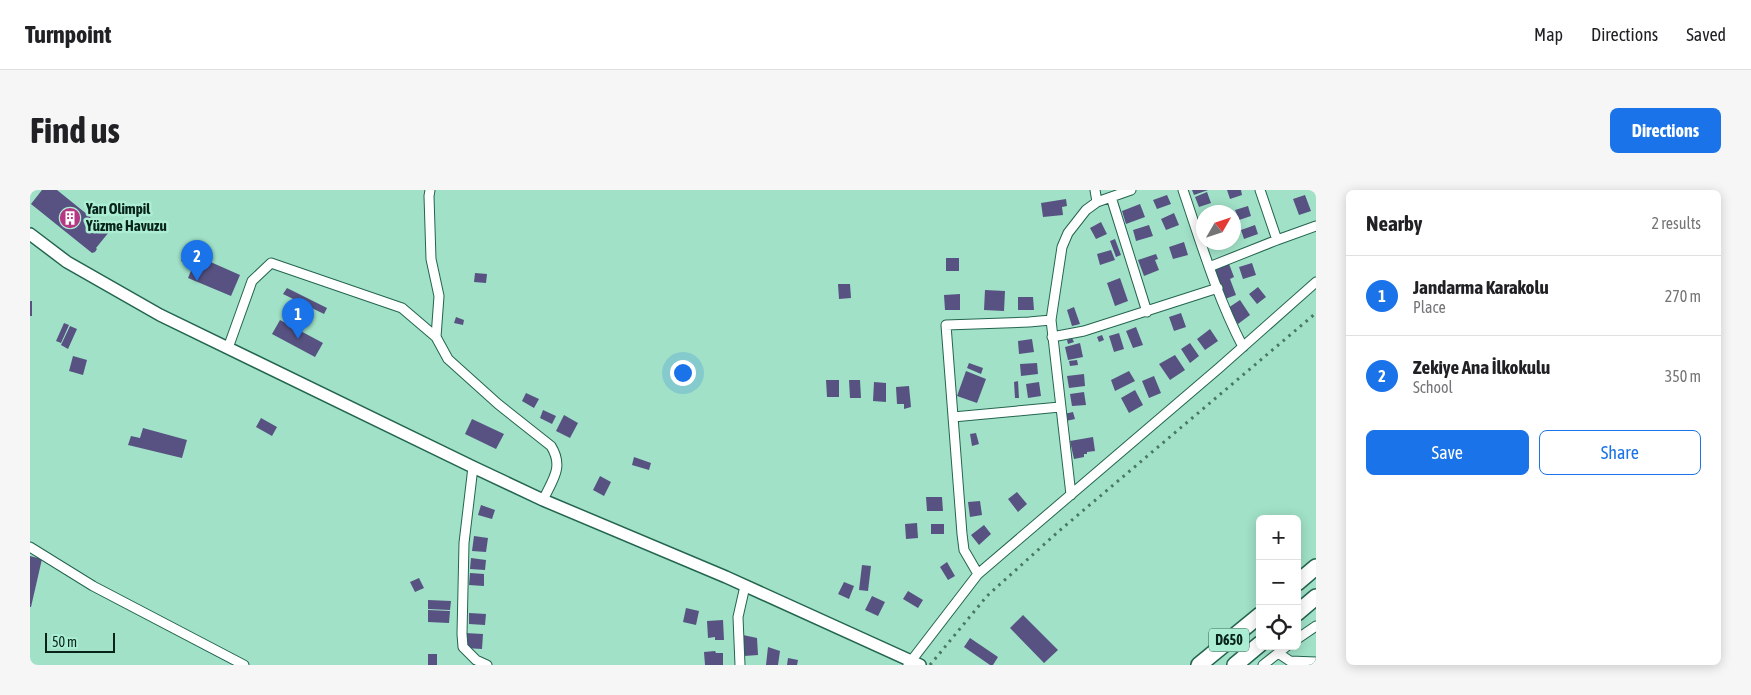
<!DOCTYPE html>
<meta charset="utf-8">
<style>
body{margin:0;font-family:"Asap Condensed",sans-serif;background:#f6f6f6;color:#202124}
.controls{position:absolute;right:15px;bottom:15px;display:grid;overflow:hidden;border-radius:8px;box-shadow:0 2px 12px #0003}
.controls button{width:45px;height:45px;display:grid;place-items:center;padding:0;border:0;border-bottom:1px solid #e0e0e0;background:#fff;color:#202124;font:25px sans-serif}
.compass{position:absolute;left:1166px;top:15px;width:45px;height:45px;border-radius:50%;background:#fff;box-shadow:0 2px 12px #0003;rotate:51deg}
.scale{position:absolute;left:15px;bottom:12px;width:70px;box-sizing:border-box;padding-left:5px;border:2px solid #08231a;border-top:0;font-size:14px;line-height:18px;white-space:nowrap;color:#08231a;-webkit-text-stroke:4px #aceed4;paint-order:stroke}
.you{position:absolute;left:652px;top:182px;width:18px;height:18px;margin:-12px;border:4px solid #fff;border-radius:50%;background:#1a73e8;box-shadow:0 0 0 8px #1a73e833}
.badge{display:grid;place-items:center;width:32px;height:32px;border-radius:50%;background:#1a73e8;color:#fff;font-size:16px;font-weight:700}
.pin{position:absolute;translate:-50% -41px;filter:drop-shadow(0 1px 2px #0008)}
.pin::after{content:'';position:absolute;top:26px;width:18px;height:15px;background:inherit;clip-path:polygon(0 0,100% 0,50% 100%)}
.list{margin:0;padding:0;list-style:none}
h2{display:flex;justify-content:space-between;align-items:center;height:65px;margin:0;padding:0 20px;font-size:21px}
h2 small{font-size:16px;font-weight:400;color:#757577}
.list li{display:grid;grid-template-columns:32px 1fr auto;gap:15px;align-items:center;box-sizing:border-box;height:80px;padding:0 20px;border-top:1px solid #e0e0e0}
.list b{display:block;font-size:19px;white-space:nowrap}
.list p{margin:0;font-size:16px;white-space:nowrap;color:#757577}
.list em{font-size:16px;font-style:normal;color:#757577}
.actions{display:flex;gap:10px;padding:15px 20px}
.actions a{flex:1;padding:11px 0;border:1px solid #1a73e8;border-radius:8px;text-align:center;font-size:18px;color:#1a73e8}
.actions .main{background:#1a73e8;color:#fff}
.icon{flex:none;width:28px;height:28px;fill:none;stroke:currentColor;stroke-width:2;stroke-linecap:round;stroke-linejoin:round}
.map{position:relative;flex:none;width:1286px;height:475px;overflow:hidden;border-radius:8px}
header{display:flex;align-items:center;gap:30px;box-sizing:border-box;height:70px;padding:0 25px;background:#fff;border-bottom:1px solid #e0e0e0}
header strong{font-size:24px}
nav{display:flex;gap:28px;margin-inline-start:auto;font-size:18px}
.intro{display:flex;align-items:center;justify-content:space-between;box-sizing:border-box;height:120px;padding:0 30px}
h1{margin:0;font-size:35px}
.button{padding:12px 22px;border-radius:8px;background:#1a73e8;color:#fff;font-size:18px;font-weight:700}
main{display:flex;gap:30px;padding:0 30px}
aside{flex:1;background:#fff;border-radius:8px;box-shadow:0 2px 12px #0003}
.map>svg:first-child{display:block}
.building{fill:#575281}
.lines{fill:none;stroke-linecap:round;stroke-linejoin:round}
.minor-casing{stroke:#23654f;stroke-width:11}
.tertiary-casing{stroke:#23654f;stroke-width:14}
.trunk-casing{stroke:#23654f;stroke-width:18}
.minor{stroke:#fff;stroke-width:9}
.tertiary{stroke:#fff;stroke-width:11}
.trunk{stroke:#fff;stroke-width:15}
.rail{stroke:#4a7666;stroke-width:3;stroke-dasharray:2.5 5;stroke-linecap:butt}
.labels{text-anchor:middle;stroke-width:5;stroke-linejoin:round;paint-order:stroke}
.shield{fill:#aceed4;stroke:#396052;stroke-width:1}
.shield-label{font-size:14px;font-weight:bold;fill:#08231a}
.poi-label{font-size:15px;font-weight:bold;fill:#08231a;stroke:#aceed4;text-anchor:start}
</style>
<header>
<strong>Turnpoint</strong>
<nav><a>Map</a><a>Directions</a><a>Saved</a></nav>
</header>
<div class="intro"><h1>Find us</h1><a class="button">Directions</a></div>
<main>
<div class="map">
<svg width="1286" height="475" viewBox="0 0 1286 475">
<rect width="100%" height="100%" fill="#a0e1c7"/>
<!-- building -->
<path class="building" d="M12 0H27L79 42 66 58 67 59 65 62 62 63 1 14Z
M1162 0H1178L1164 5Z
M1197 0H1211L1212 5 1200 9Z
M1177 2 1181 13 1169 17 1165 7Z
M1137 5 1141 14 1127 19 1123 10Z
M1275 5 1281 21 1269 25 1263 9Z
M1036 9 1037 16 1032 17 1033 25 1013 27 1011 13Z
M1110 14 1115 27 1096 34 1092 21Z
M1218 16 1221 26 1209 30 1205 20Z
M1144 23 1149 35 1136 40 1131 29Z
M1071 32 1077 44 1066 49 1060 38Z
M1119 35 1123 46 1106 51 1103 40Z
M1225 35 1228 44 1214 49 1211 40Z
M1085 49 1091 65 1086 67 1080 51Z
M1154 52 1158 65 1143 69 1139 57Z
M1188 52H1195L1196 56 1190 58Z
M1081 60 1085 70 1070 75 1067 64Z
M155 61 166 66 162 75 151 71Z
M1126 64 1128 69 1125 70 1129 80 1114 86 1108 70Z
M167 66 210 85 201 106 158 88Z
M916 68H929V81H916Z
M1222 73 1226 85 1213 89 1209 77Z
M1194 74 1195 75 1199 74 1204 87 1200 89 1206 105 1195 109 1183 78Z
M445 83 457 84 456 93 444 92Z
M1090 88 1098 111 1085 116 1077 93Z
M808 94H820L821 108 809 109Z
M1228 97 1236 107 1227 114 1219 104Z
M257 98 297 118 294 124 253 104Z
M955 100 975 101 974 121 954 120Z
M930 104V120H915L914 105Z
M988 107H1003L1004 120H988Z
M1210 110 1220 125 1208 134 1198 118Z
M0 111H2V126H0Z
M1044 117 1050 134 1042 136 1037 120Z
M1151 123 1156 137 1144 141 1139 127Z
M426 127 434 130 433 135 424 133Z
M250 130 293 153 285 167 242 144Z
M34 133 39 135 31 153 26 151Z
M40 136 47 139 38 159 31 155Z
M1106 137 1113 155 1103 158 1096 141Z
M1180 139 1188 151 1175 160 1167 149Z
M1089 143 1094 159 1084 162 1079 146Z
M1072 145 1074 150 1069 152 1067 147Z
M1042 148 1044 152 1038 154 1037 150Z
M1002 149 1004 162 989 164 988 151Z
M1050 153 1053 167 1038 170 1035 157Z
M1160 153 1169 166 1160 173 1151 159Z
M1145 165 1155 180 1140 190 1129 174Z
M43 166 57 170 53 185 39 181Z
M1047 170 1048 175 1040 176 1039 171Z
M939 173 953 178 951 184 937 178Z
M1007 173 1008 184 991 186 990 174Z
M936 181 956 189 947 213 927 206Z
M1099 181 1105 191 1085 201 1081 190Z
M1054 184 1055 196 1039 198 1037 186Z
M1124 186 1131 203 1119 208 1112 191Z
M796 190H809V207H797Z
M819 190H830L831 208H820Z
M988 191 989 208H985L984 192Z
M844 192 856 193V212L843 211Z
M1009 192 1011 206 998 208 996 194Z
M879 196 881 217 874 219V214H867L866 197Z
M1105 200 1113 215 1099 223 1091 208Z
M1054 202 1056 215 1042 216 1040 204Z
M496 203 509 209 504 218 492 211Z
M513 220 526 226 522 234 510 228Z
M1043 222 1045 229 1036 231 1034 224Z
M534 225 548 233 540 248 526 241Z
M231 228 247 237 242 246 226 237Z
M442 229 474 244 466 259 435 244Z
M113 238 157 250 152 268 98 255 101 246 110 248Z
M946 243 949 254 942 256 940 244Z
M1063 247 1065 261 1057 262V264H1054V267L1044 269 1040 251Z
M604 267 621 273 619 280 602 275Z
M570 286 581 292 574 306 563 300Z
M987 302 997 314 988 322 978 309Z
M896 307H912L913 321H897Z
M950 311 952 325 940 327 938 312Z
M451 315 465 320 462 329 448 325Z
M887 333 888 348 876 349 875 334Z
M901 334H914V344H901Z
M954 335 961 344 949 355 941 345Z
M444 346 458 348 456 362 442 361Z
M0 366 12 369 1 417H0Z
M441 368 456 370 455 380 440 379Z
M917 372 925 386 918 390 910 377Z
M832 375 841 376 838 401 829 400Z
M440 383 454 384V396L439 395Z
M389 388 394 398 385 402 380 392Z
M814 392 824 396 819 409 808 404Z
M878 401 893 410 888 418 873 409Z
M842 406 855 412 848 426 835 420Z
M398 410 421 411 420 420 398 419Z
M656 418 669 421 666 435 653 432Z
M398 420 420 421 419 433 398 432Z
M439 423 456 424 455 435 439 434Z
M993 425 1028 460 1014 473 980 438Z
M693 430 694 450H685V447L678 448 677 431Z
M435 443 453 444 452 459 435 458Z
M713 445 727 448 728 465 714 466Z
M940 448 968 467 963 475H960L934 457Z
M738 457 750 461 748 475H736Z
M685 461 686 463H693V475H675L674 462Z
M398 464H407V475H398Z
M758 468 768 470 767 475H757Z"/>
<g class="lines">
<!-- minor casing -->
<g class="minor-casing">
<path id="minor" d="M400 0 399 6 401 69 409 106 406 147
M1065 0 1067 12
M1153 0C1171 53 1187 107 1213 157
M1081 7 1117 122
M1247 50 1286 36
M1179 77 1247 50 1230 0
M1022 147 1054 141 1188 98
M198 158 222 91 241 73 372 118 406 147 418 169 468 214 521 256C534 277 523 289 513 310
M923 227 1030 217
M443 277 434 353 432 444 433 457 446 470 457 475
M1041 305 1021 130 1032 57 1038 43 1056 20 1067 12 1101 0
M0 357 63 396 214 475
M948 384 934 360 932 344 916 135 999 132 1021 130
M1267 449 1286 436
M1248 463 1260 471 1286 472
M710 475 708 427 715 396
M878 475 948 384 1189 178 1286 92
M1233 475 1257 456"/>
</g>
<!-- tertiary casing -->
<g class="tertiary-casing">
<path id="tertiary" d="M0 44 37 72 130 125 443 277 513 310 696 387 890 475"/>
</g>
<!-- trunk casing -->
<g class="trunk-casing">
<path id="trunk" d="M1267 393 1286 377
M1267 423 1286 407
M1169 475 1230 425
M1205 475 1230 454"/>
</g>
<!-- minor -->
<use href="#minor" class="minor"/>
<!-- tertiary -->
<use href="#tertiary" class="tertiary"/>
<!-- trunk -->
<use href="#trunk" class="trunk"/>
<!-- rail -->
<path class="rail" d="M900 475 957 406 1029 341 1286 123"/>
</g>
<!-- icons -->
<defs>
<g id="building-disc" transform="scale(1.125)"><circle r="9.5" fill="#b63783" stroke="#aceed4"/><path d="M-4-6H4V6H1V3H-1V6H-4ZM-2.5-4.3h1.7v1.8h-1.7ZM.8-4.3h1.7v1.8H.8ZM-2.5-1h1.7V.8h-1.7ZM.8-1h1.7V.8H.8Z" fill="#fff"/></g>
</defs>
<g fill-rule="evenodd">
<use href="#building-disc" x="40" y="28"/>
</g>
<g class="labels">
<!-- shield labels -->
<rect class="shield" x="1179" y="438.5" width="40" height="23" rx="4"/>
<g class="shield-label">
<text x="1199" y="455">D650</text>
</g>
<!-- poi labels -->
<g class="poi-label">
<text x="56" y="24">Yarı Olimpil<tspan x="56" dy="17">Yüzme Havuzu</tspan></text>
</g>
</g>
</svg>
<div class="controls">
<button>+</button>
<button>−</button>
<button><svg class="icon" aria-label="locate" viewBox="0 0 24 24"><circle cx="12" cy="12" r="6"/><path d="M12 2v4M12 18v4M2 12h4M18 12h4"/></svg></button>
</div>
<svg class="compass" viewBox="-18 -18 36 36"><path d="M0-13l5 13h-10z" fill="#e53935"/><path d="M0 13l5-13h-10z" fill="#757577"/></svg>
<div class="scale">50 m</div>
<div class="you"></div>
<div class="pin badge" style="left:268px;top:149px">1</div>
<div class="pin badge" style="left:167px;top:91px">2</div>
</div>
<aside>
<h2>Nearby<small>2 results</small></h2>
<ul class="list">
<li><span class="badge">1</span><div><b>Jandarma Karakolu</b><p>Place</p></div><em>270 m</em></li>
<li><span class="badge">2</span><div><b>Zekiye Ana İlkokulu</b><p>School</p></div><em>350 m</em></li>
</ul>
<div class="actions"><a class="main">Save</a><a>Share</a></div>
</aside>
</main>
